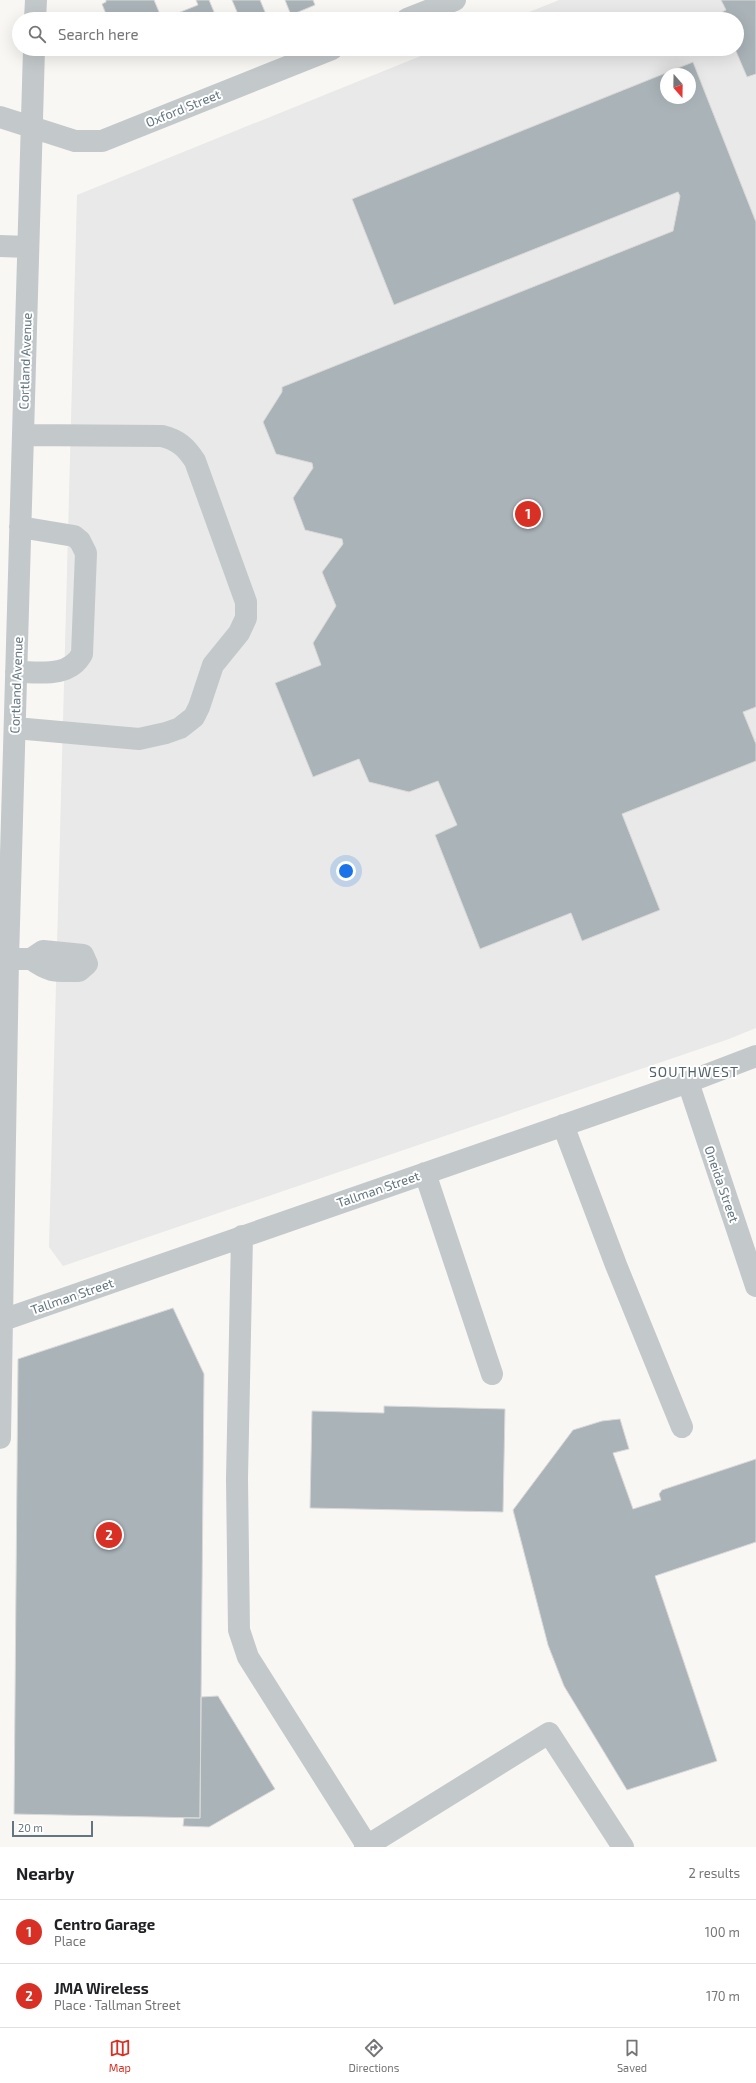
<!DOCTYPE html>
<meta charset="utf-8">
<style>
body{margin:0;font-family:"Exo 2",sans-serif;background:#f6f6f6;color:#202124}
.compass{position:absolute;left:660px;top:68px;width:36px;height:36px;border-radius:50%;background:#fff;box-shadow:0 4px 16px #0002;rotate:160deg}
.scale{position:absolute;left:12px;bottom:10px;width:81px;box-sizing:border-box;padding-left:4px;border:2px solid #627580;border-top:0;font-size:11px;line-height:14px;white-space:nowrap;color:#627580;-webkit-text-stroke:3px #fff;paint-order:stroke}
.you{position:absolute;left:346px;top:871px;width:14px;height:14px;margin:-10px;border:3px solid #fff;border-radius:50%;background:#1a73e8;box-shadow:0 0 0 6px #1a73e833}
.badge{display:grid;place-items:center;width:26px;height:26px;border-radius:50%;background:#d93025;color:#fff;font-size:13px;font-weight:700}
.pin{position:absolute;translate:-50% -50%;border:2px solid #fff;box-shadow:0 1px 4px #0006}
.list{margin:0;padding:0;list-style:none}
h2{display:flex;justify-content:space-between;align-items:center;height:52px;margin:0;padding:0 16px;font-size:17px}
h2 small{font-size:13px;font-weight:400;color:#757577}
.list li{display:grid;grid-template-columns:26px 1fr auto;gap:12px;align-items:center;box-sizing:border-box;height:64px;padding:0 16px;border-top:1px solid #e0e0e0}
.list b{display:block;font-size:15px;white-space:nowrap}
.list p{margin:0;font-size:13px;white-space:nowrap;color:#757577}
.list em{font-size:13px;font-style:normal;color:#757577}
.icon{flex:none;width:22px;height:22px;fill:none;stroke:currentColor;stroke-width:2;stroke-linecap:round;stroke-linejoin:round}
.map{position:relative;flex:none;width:756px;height:1847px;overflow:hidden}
.search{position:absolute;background:#fff;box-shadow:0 4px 16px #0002;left:12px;right:12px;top:12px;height:44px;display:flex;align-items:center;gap:10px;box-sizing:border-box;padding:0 14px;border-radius:22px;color:#757577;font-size:15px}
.sheet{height:180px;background:#fff}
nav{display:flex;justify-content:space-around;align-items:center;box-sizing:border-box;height:56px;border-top:1px solid #e0e0e0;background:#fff;font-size:11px;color:#757577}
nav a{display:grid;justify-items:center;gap:2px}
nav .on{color:#d93025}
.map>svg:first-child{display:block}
.built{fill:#e8e9e8;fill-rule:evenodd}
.building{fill:#a9b3b8;stroke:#d9d9d7;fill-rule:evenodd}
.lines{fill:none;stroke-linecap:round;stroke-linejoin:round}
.minor{stroke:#c3c8ca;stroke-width:22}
.labels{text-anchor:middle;stroke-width:4;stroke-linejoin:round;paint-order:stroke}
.street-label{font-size:13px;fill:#627580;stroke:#fff}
.neighbourhood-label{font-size:14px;letter-spacing:1px;fill:#54626b;stroke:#fff}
</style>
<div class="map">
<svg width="756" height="1847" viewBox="0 0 756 1847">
<rect width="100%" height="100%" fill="#f8f7f4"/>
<!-- built -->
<path class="built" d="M559 0H756V1028L729 1039 63 1266 49 1247 77 195 438 49H737V19H512ZM666 74H690V98H666Z"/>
<!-- building -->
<path class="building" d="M106 0H154L162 19H108L102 4 106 2Z
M196 0H209L217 19H181L178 13 198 5Z
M232 0H260L268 19H240Z
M285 0H313L315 5 291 15Z
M721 0H756V74L747 77 735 49H737V19H722L720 13 726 10Z
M193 49H207L195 54Z
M693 62 756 222V707L743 712 756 744V761L622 814 660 910 582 941 571 913 480 949 435 835 457 825 438 781 409 792 369 782 359 759 313 777 275 683 321 665 313 643 336 606 322 572 343 544 342 539 305 530 293 498 313 468 312 463 276 454 263 422 282 392V387L673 231 680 196 678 192 394 305 352 199ZM666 74H690V98H666Z
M173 1308 204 1374 200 1818 14 1814 18 1359Z
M384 1406 505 1409 503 1512 310 1508 312 1411 384 1413Z
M620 1419 629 1449 613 1453 633 1509 661 1500 659 1494 662 1490 756 1459V1542L655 1576 717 1761 627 1790 564 1686 548 1645 513 1510 573 1430 602 1421Z
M218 1696 275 1789 209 1827 183 1826 184 1818H200L201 1697Z"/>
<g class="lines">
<!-- minor -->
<path class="minor" d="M35 19 36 0
M407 19 455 0
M0 117 75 141H102L332 49
M0 246 28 247
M16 672C40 672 69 678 82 654L86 553 80 541 74 536 20 527
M15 728 139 739 166 733 180 728 194 717 199 707 213 665 239 633 246 618V602L195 461C186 447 178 440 162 436L23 435
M8 959H31L43 951 83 955 87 964 79 971C56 971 50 973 31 959
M688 1082 756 1286
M563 1125 616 1265 682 1427
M425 1173 492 1374
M242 1236 237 1479 239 1630 248 1657 368 1847
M0 1321 688 1082 756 1056
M0 1438 8 959 34 49
M365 1847 549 1733 623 1847"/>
</g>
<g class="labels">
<!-- street labels -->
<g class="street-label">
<text transform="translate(183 108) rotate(-22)" y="5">Oxford Street</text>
<text transform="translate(25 361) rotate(-88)" y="5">Cortland Avenue</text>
<text transform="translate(16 685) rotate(-88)" y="5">Cortland Avenue</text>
<text transform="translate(722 1184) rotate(71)" y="5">Oneida Street</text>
<text transform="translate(378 1189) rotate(-19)" y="5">Tallman Street</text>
<text transform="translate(72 1296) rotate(-19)" y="5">Tallman Street</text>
</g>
<!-- neighbourhood labels -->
<g class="neighbourhood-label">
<text x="694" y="1077">SOUTHWEST</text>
</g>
</g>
</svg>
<svg class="compass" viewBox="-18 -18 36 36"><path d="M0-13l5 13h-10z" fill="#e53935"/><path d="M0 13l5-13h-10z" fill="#757577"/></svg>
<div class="scale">20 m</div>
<div class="you"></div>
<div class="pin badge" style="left:528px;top:514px">1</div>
<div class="pin badge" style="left:109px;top:1535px">2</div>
<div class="search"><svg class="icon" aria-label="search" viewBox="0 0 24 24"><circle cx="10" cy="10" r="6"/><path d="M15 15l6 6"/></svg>Search here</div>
</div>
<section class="sheet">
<h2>Nearby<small>2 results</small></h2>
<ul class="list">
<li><span class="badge">1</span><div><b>Centro Garage</b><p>Place</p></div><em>100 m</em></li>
<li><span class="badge">2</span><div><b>JMA Wireless</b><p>Place · Tallman Street</p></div><em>170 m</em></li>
</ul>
</section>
<nav>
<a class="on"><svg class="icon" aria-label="map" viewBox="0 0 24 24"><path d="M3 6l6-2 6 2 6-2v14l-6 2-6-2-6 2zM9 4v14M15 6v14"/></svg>Map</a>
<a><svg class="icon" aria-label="directions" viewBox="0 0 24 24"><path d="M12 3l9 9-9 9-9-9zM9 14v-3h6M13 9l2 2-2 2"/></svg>Directions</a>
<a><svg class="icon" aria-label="saved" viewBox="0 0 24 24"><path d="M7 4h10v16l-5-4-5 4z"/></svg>Saved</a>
</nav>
